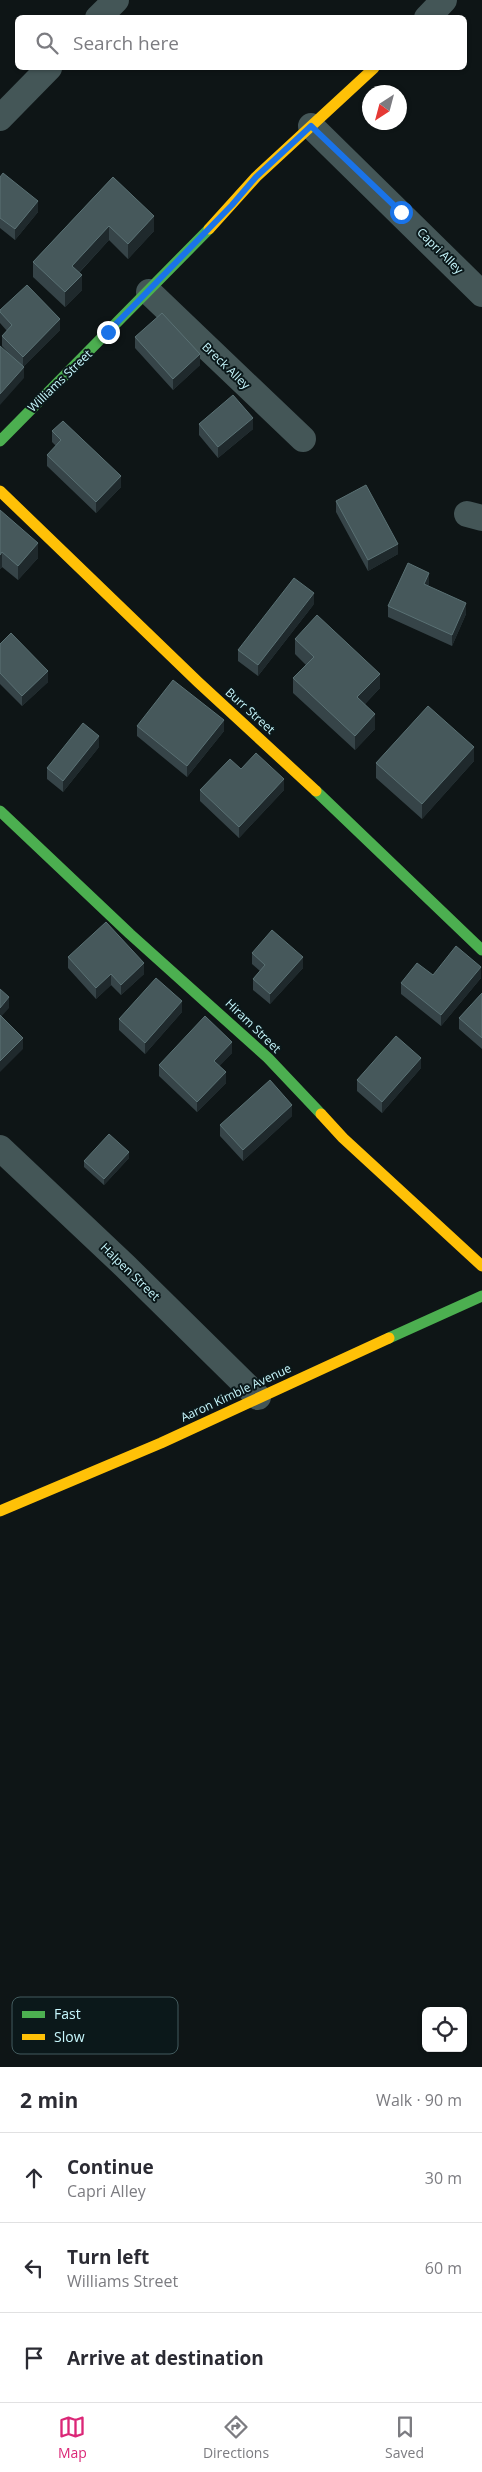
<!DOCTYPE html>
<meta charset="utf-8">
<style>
body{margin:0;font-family:"Open Sans",sans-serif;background:#f2f2f3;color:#2b2b33}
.controls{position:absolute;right:15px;bottom:15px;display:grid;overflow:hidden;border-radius:8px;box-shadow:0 1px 4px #0004}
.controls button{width:45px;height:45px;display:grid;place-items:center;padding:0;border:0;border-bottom:1px solid #e1e1e2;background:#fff;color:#2b2b33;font:25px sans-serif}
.compass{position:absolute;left:362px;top:85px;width:45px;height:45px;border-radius:50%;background:#fff;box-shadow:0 1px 4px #0004;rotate:216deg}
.stop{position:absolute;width:15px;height:15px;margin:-11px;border:4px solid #1a73e8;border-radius:50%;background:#fff}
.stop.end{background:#1a73e8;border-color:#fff;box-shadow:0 1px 5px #0008}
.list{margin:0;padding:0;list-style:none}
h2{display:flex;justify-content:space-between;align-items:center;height:65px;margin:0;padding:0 20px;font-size:21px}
h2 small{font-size:16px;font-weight:400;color:#7c7c81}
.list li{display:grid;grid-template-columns:32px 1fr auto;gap:15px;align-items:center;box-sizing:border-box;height:90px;padding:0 20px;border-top:1px solid #e1e1e2}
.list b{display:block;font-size:19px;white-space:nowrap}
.list p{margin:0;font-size:16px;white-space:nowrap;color:#7c7c81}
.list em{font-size:16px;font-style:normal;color:#7c7c81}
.icon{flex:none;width:28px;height:28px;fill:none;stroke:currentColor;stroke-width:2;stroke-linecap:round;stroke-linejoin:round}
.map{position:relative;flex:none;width:482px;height:2067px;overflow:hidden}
.search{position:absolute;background:#fff;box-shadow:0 1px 4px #0004;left:15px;right:15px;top:15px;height:55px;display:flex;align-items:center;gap:12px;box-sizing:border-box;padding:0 18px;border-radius:8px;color:#7c7c81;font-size:19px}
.sheet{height:335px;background:#fff}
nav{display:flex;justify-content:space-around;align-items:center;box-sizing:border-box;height:70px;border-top:1px solid #e1e1e2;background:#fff;font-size:14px;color:#7c7c81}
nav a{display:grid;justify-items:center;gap:2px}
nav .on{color:#db2777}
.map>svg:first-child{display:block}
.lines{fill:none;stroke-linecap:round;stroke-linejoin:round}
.street{stroke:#445657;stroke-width:26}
.fast{stroke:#4caf50;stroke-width:11}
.slow{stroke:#ffc107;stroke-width:11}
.wall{fill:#364448}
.shaded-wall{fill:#1f292c}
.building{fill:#46585b;stroke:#5a7174}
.route{stroke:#1a73e8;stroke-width:6}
.labels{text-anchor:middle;stroke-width:4;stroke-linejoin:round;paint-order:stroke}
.street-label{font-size:12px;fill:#c7f7fd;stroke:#0b181a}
.key{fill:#0b181a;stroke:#435b5e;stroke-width:1}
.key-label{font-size:14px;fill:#c7f7fd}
</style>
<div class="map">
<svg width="482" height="2067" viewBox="0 0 482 2067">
<rect width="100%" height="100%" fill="#0e1516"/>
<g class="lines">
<!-- street -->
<path class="street" d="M98 18 116 0
M427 18 444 0
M0 118 49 68
M311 126 482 294
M149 292 303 439
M467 514 482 518
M0 1148 125 1266 258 1397"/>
<!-- fast -->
<path class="fast" d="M0 441 209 229
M316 791 482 950
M0 811 130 934 268 1058 321 1114
M389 1338 482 1296"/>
<!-- slow -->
<path class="slow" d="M209 229 256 177 374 68
M0 491 198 682 316 791
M321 1114 343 1138 482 1266
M0 1511 161 1443 389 1338"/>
</g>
<!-- wall -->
<path class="wall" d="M0 177 38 212 15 240 0 228Z
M113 177 154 231 128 259 109 240 79 273 82 290 65 307 33 277V262Z
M0 310 60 330 23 367 24 378 13 358 2 346V336L7 331 0 323Z
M135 337 200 365 173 390 135 348Z
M199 424 253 429 218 458 199 435Z
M52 431 121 487 96 513 47 466V455L56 446 52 442Z
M336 501 398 554 368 571 336 512Z
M0 510 38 558 18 580 2 567 0 569Z
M429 584 428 586 466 614 452 646 388 617V606Z
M314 604 258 676 238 661V650Z
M295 639 380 688 365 704 375 729 355 750 293 693V678L306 665 295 654Z
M0 644 48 682 22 706 0 684Z
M137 726 224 731 187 777 137 736Z
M99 747 63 792 47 779V768Z
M474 761 422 819 376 778V763Z
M241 769 284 790 239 838 200 801V790Z
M252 953 303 968 270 1004 253 990V979L260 971 252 964Z
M68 957 144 974 121 995 111 985 96 999 68 968Z
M433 975 481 978 441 1026 401 994V983Z
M482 993V1049L459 1029V1018Z
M182 1012 145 1054 119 1030V1019Z
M232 1053 219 1066 226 1083 197 1112 159 1076V1065Z
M421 1068 382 1113 357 1091V1080Z
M292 1116 243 1161 220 1136V1125Z
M129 1158 104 1185 84 1167V1161Z"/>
<!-- shaded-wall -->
<path class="shaded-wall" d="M38 201V212L15 240V229Z
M154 216V231L128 259V244Z
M109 226V240L72 280V266Z
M82 275V290L65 307V292Z
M60 319V330L23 367V357Z
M200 354V365L173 390V379Z
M24 367V378L0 405V394Z
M253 418V429L218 458V447Z
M121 476V487L96 513V502Z
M38 543V558L18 580V566Z
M398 544V554L368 571V560Z
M2 552V567L0 569V555Z
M429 573V584L424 595V584Z
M314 593V604L258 676V665Z
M466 603V614L452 646V635Z
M48 671V682L22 706V696Z
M380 674V688L357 712V697Z
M375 714V729L355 750V736Z
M224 720V731L187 777V766Z
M99 736V747L63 792V781Z
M474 747V761L422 819V804Z
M284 779V790L239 838V827Z
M303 957V968L270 1004V994Z
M144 963V974L121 995V985Z
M481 967V978L441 1026V1015Z
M111 974V985L96 999V988Z
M9 997V1008L0 1018V1008Z
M182 1001V1012L145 1054V1043Z
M23 1038V1049L0 1072V1061Z
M232 1042V1053L214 1072V1061Z
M421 1058V1068L382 1113V1102Z
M226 1072V1083L197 1112V1102Z
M292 1105V1116L243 1161V1150Z
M129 1152V1158L104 1185V1179Z"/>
<!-- building -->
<path class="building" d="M3 173 38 201 15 229 0 218V177Z
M113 177 154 216 128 244 109 226 72 266 82 275 65 292 33 262Z
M27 285 60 319 23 357 2 336 12 325 0 312V310Z
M162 313 200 354 173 379 135 337Z
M0 346 24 367 0 394Z
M233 395 253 418 218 447 199 424Z
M63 421 121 476 96 502 47 455 61 440 52 431Z
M366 485 398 544 368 560 336 501Z
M0 510 38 543 18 566 2 552 0 555Z
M408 563 429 573 424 584 466 603 452 635 388 606Z
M294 578 314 593 258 665 238 650Z
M317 615 380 674 357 697 375 714 355 736 293 678 314 657 295 639Z
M11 633 48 671 22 696 0 673V644Z
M173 680 224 720 187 766 137 726Z
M428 706 474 747 422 804 376 763Z
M83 723 99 736 63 781 47 768Z
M256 753 284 779 239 827 200 790 230 759 241 769Z
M106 922 144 963 121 985 111 974 96 988 68 957Z
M272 930 303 957 270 994 253 979 265 965 252 953Z
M456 946 481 967 441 1015 401 983 417 963 433 975Z
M156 978 182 1001 145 1043 119 1019Z
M0 989 9 997 0 1008Z
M482 993V1038L459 1018Z
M0 1015 23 1038 0 1061Z
M205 1016 232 1042 214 1061 226 1072 197 1102 159 1065Z
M396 1036 421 1058 382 1102 357 1080Z
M270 1080 292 1105 243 1150 220 1125Z
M109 1134 129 1152 104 1179 84 1161Z"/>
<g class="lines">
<!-- route -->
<path class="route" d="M108 332 232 205 256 177 311 126 401 212"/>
</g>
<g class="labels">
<!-- street labels -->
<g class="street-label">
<text transform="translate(440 251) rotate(45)" y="4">Capri Alley</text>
<text transform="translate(226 366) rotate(44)" y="4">Breck Alley</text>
<text transform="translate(60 381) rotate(-44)" y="4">Williams Street</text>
<text transform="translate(250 711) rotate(42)" y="4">Burr Street</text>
<text transform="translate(253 1026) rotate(44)" y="4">Hiram Street</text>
<text transform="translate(130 1272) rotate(44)" y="4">Halpen Street</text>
<text transform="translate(236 1393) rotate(-25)" y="4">Aaron Kimble Avenue</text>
</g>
</g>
<!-- legend -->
<rect x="12" y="1997" width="166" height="57" rx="8" class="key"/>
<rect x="22" y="2011" width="23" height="7" fill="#4caf50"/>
<rect x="22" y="2034" width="23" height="6" fill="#ffc107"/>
<g class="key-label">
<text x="54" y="2019">Fast</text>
<text x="54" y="2042">Slow</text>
</g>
</svg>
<div class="controls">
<button><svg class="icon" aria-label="locate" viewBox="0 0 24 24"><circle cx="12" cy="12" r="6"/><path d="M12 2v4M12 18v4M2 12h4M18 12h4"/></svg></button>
</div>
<svg class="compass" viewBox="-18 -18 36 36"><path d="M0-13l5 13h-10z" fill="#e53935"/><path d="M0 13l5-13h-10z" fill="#7c7c81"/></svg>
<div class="stop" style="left:401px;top:212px"></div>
<div class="stop end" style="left:108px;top:332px"></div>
<div class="search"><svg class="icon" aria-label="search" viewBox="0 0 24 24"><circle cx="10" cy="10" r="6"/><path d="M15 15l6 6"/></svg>Search here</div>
</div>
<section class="sheet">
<h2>2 min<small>Walk · 90 m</small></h2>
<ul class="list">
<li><svg class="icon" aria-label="ahead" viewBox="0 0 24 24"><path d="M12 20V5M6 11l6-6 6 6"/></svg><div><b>Continue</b><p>Capri Alley</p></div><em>30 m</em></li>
<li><svg class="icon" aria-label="left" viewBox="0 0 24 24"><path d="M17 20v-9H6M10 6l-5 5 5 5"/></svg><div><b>Turn left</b><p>Williams Street</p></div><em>60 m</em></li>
<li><svg class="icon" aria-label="arrive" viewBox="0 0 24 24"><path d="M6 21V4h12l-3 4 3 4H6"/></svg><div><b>Arrive at destination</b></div></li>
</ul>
</section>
<nav>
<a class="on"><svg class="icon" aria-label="map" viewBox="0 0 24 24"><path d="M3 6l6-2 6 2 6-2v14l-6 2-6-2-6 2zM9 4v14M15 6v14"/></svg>Map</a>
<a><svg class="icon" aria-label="directions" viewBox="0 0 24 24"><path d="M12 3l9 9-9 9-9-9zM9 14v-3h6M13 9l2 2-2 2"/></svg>Directions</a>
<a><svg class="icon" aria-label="saved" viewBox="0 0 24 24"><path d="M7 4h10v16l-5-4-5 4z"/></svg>Saved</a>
</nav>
